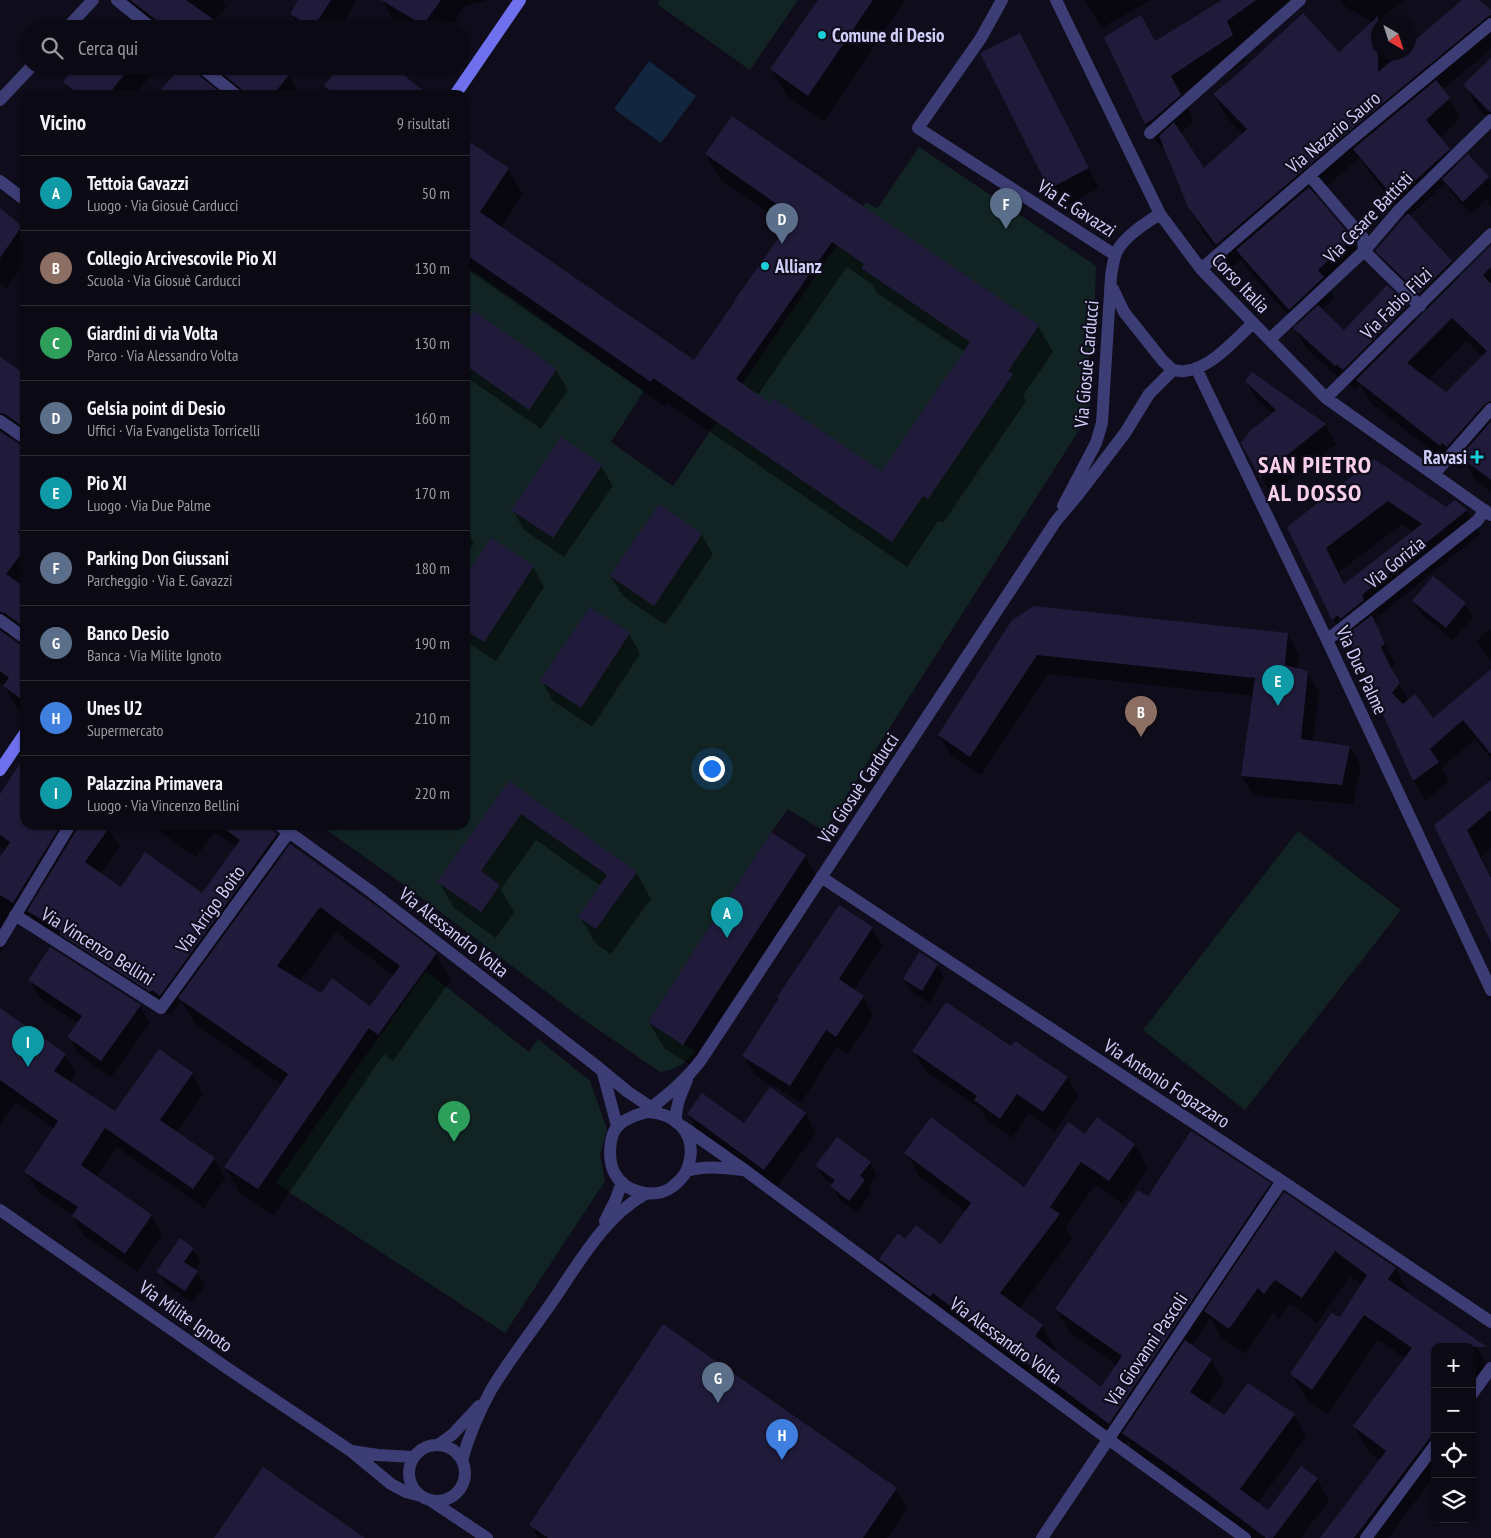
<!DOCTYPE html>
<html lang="it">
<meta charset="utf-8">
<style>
body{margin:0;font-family:"PT Sans Narrow",sans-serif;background:#14131d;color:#f1f3f6}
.controls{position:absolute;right:15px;bottom:15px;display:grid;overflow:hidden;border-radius:10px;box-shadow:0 1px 4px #0004}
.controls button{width:45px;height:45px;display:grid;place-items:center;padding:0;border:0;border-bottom:1px solid #2b2b34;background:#0b0a14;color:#f1f3f6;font:25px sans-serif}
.compass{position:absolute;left:1371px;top:15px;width:45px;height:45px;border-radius:50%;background:#0b0a14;box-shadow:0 1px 4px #0004;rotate:141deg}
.you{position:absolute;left:711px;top:768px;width:18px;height:18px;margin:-12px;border:4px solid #fff;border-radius:50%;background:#1a73e8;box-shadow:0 0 0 8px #1a73e833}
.badge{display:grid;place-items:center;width:32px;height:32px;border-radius:50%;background:#0b8043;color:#fff;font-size:16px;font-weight:700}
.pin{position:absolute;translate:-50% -41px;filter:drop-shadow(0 1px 2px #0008)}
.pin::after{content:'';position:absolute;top:26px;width:18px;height:15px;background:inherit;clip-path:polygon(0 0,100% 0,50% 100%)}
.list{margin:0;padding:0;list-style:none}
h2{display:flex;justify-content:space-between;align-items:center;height:65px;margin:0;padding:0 20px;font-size:21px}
h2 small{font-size:16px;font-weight:400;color:#9a9aa0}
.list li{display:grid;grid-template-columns:32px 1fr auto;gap:15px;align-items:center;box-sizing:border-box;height:75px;padding:0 20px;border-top:1px solid #2b2b34}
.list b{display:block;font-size:19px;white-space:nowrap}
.list p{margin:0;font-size:16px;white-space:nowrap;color:#9a9aa0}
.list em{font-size:16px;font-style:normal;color:#9a9aa0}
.icon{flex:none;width:28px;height:28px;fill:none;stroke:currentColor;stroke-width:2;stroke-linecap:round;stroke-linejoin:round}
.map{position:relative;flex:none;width:1491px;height:1538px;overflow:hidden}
.search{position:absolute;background:#0b0a14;box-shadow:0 1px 4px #0004;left:20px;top:20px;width:450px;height:55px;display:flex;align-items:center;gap:12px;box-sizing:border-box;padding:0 18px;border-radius:28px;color:#9a9aa0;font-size:19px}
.panel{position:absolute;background:#0b0a14;box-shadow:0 1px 4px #0004;left:20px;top:90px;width:450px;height:740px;border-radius:15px}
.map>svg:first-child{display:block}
.green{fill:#112423}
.water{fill:#12263f}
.shadow{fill:#0007;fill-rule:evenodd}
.building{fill:#201b3a;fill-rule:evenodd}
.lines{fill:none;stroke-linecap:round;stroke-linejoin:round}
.street{stroke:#3d3d75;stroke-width:12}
.secondary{stroke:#6f70ee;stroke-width:12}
.poi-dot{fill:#19cdd9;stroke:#0f0d1b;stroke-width:2}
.labels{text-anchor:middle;stroke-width:4.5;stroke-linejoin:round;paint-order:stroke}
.poi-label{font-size:19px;font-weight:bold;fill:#d0cdf9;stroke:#0f0d1b;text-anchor:start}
.street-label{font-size:19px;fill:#d0cdf9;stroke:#0f0d1b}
.district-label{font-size:24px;font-weight:bold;letter-spacing:1px;fill:#f9cfeb;stroke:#0f0d1b}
</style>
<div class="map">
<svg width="1491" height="1538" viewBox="0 0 1491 1538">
<rect width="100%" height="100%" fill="#0f0d1b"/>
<!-- green -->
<path class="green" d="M660 0H798L750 70 657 4Z
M919 147 1096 266 1093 347 1086 370 1089 378 1090 406 1088 416 824 831 788 809 771 832 648 1022 696 1052C683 1064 678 1069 660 1072L577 1015 418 895 320 825H465V265L644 391 611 442 673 486 866 202 877 209Z
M1298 831 1401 910 1245 1110 1143 1030Z
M426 971 529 1052 538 1039 590 1081 607 1129 600 1155 605 1181 505 1333 275 1183Z"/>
<!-- water -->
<path class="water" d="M649 61 696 96 661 143 614 109Z"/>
<!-- shadow -->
<path class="shadow" d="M122 0H222L226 8 214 21 224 29H153Z
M300 0H357L340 27 342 29H300L291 14Z
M382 0H487L465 6 449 29H406L395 22Z
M819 0H905L824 121 786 95 771 69Z
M1085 0H1151L1101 28Z
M1224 0H1290L1293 9 1240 47 1246 61 1185 102 1194 121 1180 134 1203 170 1243 134 1228 119 1214 95 1339 54 1373 23 1343 5 1340 0H1405L1375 23 1378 26V52H1408L1464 0H1477L1491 11V49L1442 90 1449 99 1460 118 1439 138 1449 150 1458 166 1468 156 1488 178 1491 182V207L1487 199 1471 214 1451 192 1446 183 1409 216 1451 262 1460 278 1491 247V492L1475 480 1466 464 1461 470 1456 466 1454 468 1371 403 1360 384 1355 389 1349 384 1347 385 1306 348 1295 329 1298 326 1248 270 1242 259 1231 268 1203 232 1189 207 1164 147 1161 149 1146 124 1106 37 1155 42ZM1360 157 1366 168 1406 217 1377 251 1388 270 1428 310 1416 322 1407 306 1344 332 1321 310 1334 298 1330 289 1364 259 1352 240 1315 196ZM1466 341 1483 357 1446 394 1428 380Z
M1019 34 1099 188 1062 208 1051 188Z
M1491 60V122L1478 109 1465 85Z
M77 66H149L153 72 135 95H72L64 82Z
M183 66H277L289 75 300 95H235L210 81 206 83 221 95H159Z
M337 66H390L427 95H319L339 70Z
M465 142 508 169 523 194 501 228 694 362 788 226 721 180 706 155 1038 326 1053 352 1023 395 1026 401 943 523 938 521 907 567 668 403 666 407 471 272 465 279ZM847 267 872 284 877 293 965 352 882 473 757 396Z
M0 210 21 227 25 235V262L7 288 0 283Z
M465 326 556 370 568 390 541 429 465 376Z
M0 359 25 375V441L15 435 8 437 20 446 25 447V641L15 634 7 637 20 646 25 647V714L17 708 5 686 0 683Z
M1253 374 1325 425 1336 444 1271 495 1243 443 1273 414 1257 400 1247 382Z
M561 439 601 466 613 486 564 557 524 530 513 510Z
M1375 461 1446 508 1466 510 1480 534 1375 619 1377 624 1376 625 1395 664 1392 667 1398 682 1409 701 1432 720 1491 671V758L1475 739 1441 768 1449 782 1425 800 1414 780 1350 639 1347 642 1333 619 1289 528ZM1402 524 1414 532 1345 584 1339 572Z
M659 506 702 535 713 554 665 625 623 596 611 577Z
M465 528 474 543 465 556Z
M533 567 544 587 496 661 465 641V579Z
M1433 578 1465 604 1473 617 1453 640 1421 614 1414 601Z
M1013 621 1287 634 1299 654 1297 669 1307 672 1319 692 1313 742 1350 747 1361 766 1353 804 1253 796 1242 776 1254 696 1048 674 981 775 951 755 939 735Z
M1490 629 1491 631V662L1477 640Z
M629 634 640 654 592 727 553 701 542 681Z
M25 758V825H105L108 828 120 847 101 874 121 888 202 895 236 847 214 832 196 857 150 825H265L276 834 286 852 436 954 451 980 393 1061 384 1054 274 1215 240 1193 225 1167 282 1085 195 1024 181 1000 171 1015 40 931 30 913 25 922 21 919 0 953V860L6 850 0 846V803ZM336 932 394 976 370 1008 321 995 300 981Z
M1491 782V848L1481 856 1491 876V940L1436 825Z
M509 783 636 872 651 899 611 954 595 943 580 917 601 886 536 840 501 889 514 912 496 938 454 908 439 882Z
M344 825H357L353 831Z
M805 856 821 882 698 1070 664 1048 649 1022Z
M840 907 872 928 883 946 853 991 863 997 873 1015 847 1054 837 1047 801 1103 754 1074 744 1056Z
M937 965 944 978 929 1003 912 992 904 979Z
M30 980 140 1006 150 1023 111 1077 78 1054 69 1037 78 1023 39 997Z
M0 1009 65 1055 76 1074 70 1083 115 1113 159 1051 192 1074 203 1094 176 1133 214 1159 225 1179 204 1208 117 1147 96 1177 152 1216 163 1235 137 1272 84 1236 73 1216 74 1215 37 1191 26 1172 54 1129 15 1102 0 1124Z
M1012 1048 1067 1077 1078 1097 1055 1131 1029 1113 1012 1138 987 1120 980 1109 925 1071 914 1051Z
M688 1114 744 1125 805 1114 816 1133 775 1189 699 1134Z
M1085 1135 1134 1144 1148 1168 1123 1204 1095 1185 1066 1227 1072 1238 1019 1309 1042 1326 1056 1350 1054 1353 1101 1389 1117 1365 1070 1333 1056 1309 1148 1198 1270 1184 1280 1201 1395 1268 1410 1294 1471 1337 1486 1363 1472 1383V1347H1435V1475L1388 1538H1322L1380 1460 1369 1452 1354 1426 1405 1358 1378 1340 1327 1415 1307 1400 1292 1374 1340 1318 1362 1285 1350 1276 1317 1323 1290 1304 1279 1319 1273 1312 1244 1354 1221 1337 1210 1318 1191 1346 1211 1360 1224 1381 1207 1405 1225 1417 1294 1415 1306 1437 1257 1504 1268 1512 1317 1479 1329 1500 1301 1538H1251L1195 1495 1136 1455 1128 1440 1123 1447 895 1283 881 1259 906 1240 942 1245 966 1212 920 1177 906 1153 1024 1189Z
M870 1163 877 1176 868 1188 871 1193 857 1213 839 1199 832 1186 833 1185 824 1179 817 1166Z
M193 1249 201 1262 195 1270 197 1272 205 1285 192 1303 165 1284 158 1272Z
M896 1489 907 1508 887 1538H538L531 1525Z"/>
<!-- building -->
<path class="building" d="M130 0H186L227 29H168Z
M298 0H331L313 28 290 14Z
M381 0H441L423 25Z
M818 0H873L808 96 770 69Z
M1222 0H1256L1227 21 1233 35 1171 76 1181 95 1152 120 1145 124 1104 37 1141 15 1155 41Z
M1462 0H1479L1491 10V15L1486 18 1341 138 1216 245 1188 207 1159 136 1174 122 1204 168 1247 129 1213 94 1234 77 1303 13 1339 52 1378 16V72L1402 52H1408V46Z
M1020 33 1089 168 1049 189 980 53Z
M1491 58V112H1490L1463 85Z
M75 66H131L108 95H79L63 82Z
M182 66H192L195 72 223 95H156Z
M213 66H279L290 74 273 95H244L241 89Z
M340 66H392L429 95H336L324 86Z
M1436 80 1450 98 1426 120 1450 149 1395 199 1353 149Z
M732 116 880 218 1039 325 1008 371 1013 374 928 499 923 496 892 542 653 378 651 382 465 254V139L509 168 480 212 694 360 735 301H734L794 216 705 154ZM832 242 864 264 861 268 970 342 882 471 773 398 770 403 736 379Z
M1468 154 1489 177 1463 202 1442 179Z
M1309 187 1353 239 1318 270 1324 277 1289 310 1236 250Z
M0 208 22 226 0 258Z
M1408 213 1452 261 1419 294 1375 251Z
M1491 245V267L1483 275 1491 284V401L1485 404 1447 447 1442 443 1440 446 1356 380ZM1452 318 1487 351 1446 392 1407 363Z
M1387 285 1408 305 1343 370 1337 365 1335 366 1293 328 1318 305 1344 330Z
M474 311 557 369 529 410 465 365V324Z
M0 357 25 374V428L5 414 0 413Z
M1252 372 1326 424 1260 477 1241 443 1250 431 1276 410 1245 381Z
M1491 421V480L1460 457Z
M0 431 20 445 25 446V523L18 532 25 537V549L6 574 25 587V628L5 613 0 612Z
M561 437 602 465 553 538 511 510Z
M1374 459 1446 507 1455 500 1467 510 1362 595 1364 600 1340 619 1338 615 1332 620 1287 527ZM1388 501 1422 524 1344 584 1326 548Z
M659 504 702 534 654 606 610 576Z
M491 538 534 566 484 642 465 630V577Z
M1433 576 1466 603 1446 628 1412 601Z
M1034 606 1288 633 1285 665 1308 671 1301 739 1350 746 1342 785 1241 776 1255 678 1037 655 970 757 938 735 1012 620Z
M590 607 630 633 581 708 540 681Z
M1372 615 1385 644 1381 647 1390 666 1400 683 1392 693 1403 704 1415 694 1433 718 1491 669V754L1463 720 1430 749 1439 762 1413 781 1347 634Z
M0 630 20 645 25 646V702L3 686 9 678 0 671Z
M25 756V825H61L13 903 0 895V857L10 842 0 835V794Z
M1491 780V810L1467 830 1491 878V942L1434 825Z
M509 781 637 872 596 929 578 917 607 875 521 814 481 871 500 885 481 912 437 882Z
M78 825H111L85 862 121 887 145 852 202 893 240 840 219 825H267L277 834 160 996 152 990 150 992 59 934 61 931 27 911 77 829Z
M771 832 806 855 683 1045 648 1022Z
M290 844 382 910 437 953 378 1035 369 1028 258 1189 224 1167 288 1074 178 998ZM320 907 400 966 370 1006 332 978 321 993 277 966Z
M839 905 873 927 839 979 864 996 836 1037 826 1030 790 1086 742 1056 779 998 777 997Z
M50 947 141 1005 101 1061 67 1037 82 1016 28 980Z
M919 952 938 964 922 991 903 979Z
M946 1002 1011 1046 1015 1041 1068 1077 1043 1112 1017 1094 1000 1119 974 1100 977 1096 912 1051Z
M0 1008 66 1054 54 1071 115 1111 159 1049 193 1073 160 1120 215 1158 193 1189 105 1128 81 1165 152 1215 125 1254 72 1216 78 1207 24 1172 58 1121 0 1080Z
M770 1087 806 1113 764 1170 687 1114 702 1093 744 1123Z
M931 1117 1024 1187 1068 1122 1085 1134 1097 1117 1135 1144 1109 1181 1081 1162 1050 1207 1060 1214 1000 1293 1043 1325 1035 1336 1101 1387 1122 1356 1055 1309 1138 1190 1148 1196 1191 1131 1271 1183 1109 1424 933 1293 930 1297 879 1259 898 1233 905 1239 916 1225 941 1244 971 1203 904 1153Z
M837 1137 871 1162 860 1176 865 1180 849 1201 830 1186 835 1180 815 1166Z
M1284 1192 1396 1268 1388 1279 1487 1347H1435V1431L1354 1538H1320L1386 1451 1353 1426 1412 1348 1364 1315 1312 1390 1290 1374 1331 1313 1340 1317 1367 1275 1335 1251 1302 1298 1275 1280 1264 1294 1258 1288 1229 1329 1204 1311Z
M180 1238 194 1248 184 1262 198 1271 185 1291 156 1272Z
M663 1324 897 1488 863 1538H548L529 1525Z
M1185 1340 1212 1359 1190 1392 1224 1415 1248 1383 1295 1414 1240 1489 1268 1510 1301 1466 1318 1478 1273 1538H1266L1181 1474 1122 1433Z
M263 1467 365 1538H214Z"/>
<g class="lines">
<!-- street -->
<path class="street" d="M117 0 153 29
M1002 0 981 38 918 128 1115 255
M1056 0 1160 214 1201 269 1326 398 1491 515
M66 29 93 0
M200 66 236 95
M0 100 32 66
M1150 133 1300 0
M1310 176 1363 238 1364 251 1420 306
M0 181 25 200
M1201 269 1346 144 1491 24
M1113 289 1124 312 1163 361 1173 370
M1270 339 1364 251 1400 209 1491 120
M1196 368 1327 640 1491 990
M1173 370C1177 370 1181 372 1185 371 1210 369 1235 340 1253 323
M1326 398 1491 234
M0 421 25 438
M1434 474 1491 409
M1063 506 1096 443 1102 423 1111 276C1112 270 1113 263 1115 256 1120 239 1145 223 1160 214
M0 620 25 638
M1327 640 1477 521 1485 510
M279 825 369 890 594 1064 628 1092 658 1112
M821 877 1282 1181 1491 1322
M15 915 161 1008 289 832
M0 941 70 825
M603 1073 617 1126
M645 1112C666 1097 685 1081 701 1060L1056 521 1077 496 1125 433 1149 394 1173 370
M649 1112C675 1114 695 1132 690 1159 687 1174 683 1178 672 1187 654 1200 625 1192 615 1174 608 1162 608 1136 618 1126 624 1119 640 1113 649 1112Z
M676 1122C675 1106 681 1094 687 1080
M682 1126 746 1171 1108 1439 1245 1538
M687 1171C706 1165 724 1168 743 1170
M0 1210 227 1368 351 1451 391 1484 406 1492 421 1496
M605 1221 616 1199 622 1182
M1472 1394 1491 1368
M438 1445 453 1434 479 1406
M409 1473a28 28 0 1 1 56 0a28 28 0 1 1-56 0Z
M351 1451 378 1455 413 1457
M462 1460C469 1436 479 1412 491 1390 509 1360 532 1331 552 1302 579 1263 603 1218 645 1194
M430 1500 487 1538
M1042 1538 1282 1181
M1366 1538 1435 1445"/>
<!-- secondary -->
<path class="secondary" d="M455 95 520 0
M0 770 25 733"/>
</g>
<!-- markers -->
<g class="poi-dot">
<circle cx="822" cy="35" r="5"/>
<circle cx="765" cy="266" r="5"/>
<path d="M1474.5 449.5h5v5h5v5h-5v5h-5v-5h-5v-5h5z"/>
</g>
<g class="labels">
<!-- poi labels -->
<g class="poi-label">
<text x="832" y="42">Comune di Desio</text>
<text x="775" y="273">Allianz</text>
<text x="1467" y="464" text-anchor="end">Ravasi</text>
</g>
<!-- street labels -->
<g class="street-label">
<text transform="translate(1333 132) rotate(-40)" y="7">Via Nazario Sauro</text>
<text transform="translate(1077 208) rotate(33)" y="7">Via E. Gavazzi</text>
<text transform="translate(1368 217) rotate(-46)" y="7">Via Cesare Battisti</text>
<text transform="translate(1241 283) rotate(46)" y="7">Corso Italia</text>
<text transform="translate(1396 303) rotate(-45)" y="7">Via Fabio Filzi</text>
<text transform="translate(1086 364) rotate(-85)" y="7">Via Giosuè Carducci</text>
<text transform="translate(1395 562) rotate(-39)" y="7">Via Gorizia</text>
<text transform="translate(1362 670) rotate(65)" y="7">Via Due Palme</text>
<text transform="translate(858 788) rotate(-56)" y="7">Via Giosuè Carducci</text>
<text transform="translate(210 909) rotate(-54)" y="7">Via Arrigo Boito</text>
<text transform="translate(454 932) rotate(38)" y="7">Via Alessandro Volta</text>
<text transform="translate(98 946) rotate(32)" y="7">Via Vincenzo Bellini</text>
<text transform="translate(1167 1083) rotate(33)" y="7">Via Antonio Fogazzaro</text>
<text transform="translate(186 1316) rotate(35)" y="7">Via Milite Ignoto</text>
<text transform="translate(1006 1340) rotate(36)" y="7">Via Alessandro Volta</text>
<text transform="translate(1146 1349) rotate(-56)" y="7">Via Giovanni Pascoli</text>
</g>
<!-- district labels -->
<g class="district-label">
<text x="1315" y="473">SAN PIETRO<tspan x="1315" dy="28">AL DOSSO</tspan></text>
</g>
</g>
</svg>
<div class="controls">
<button>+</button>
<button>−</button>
<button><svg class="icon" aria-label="locate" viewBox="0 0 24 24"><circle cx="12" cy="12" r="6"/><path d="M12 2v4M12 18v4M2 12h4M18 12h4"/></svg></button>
<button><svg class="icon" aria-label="layers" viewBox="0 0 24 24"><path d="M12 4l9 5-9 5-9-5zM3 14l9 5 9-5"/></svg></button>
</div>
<svg class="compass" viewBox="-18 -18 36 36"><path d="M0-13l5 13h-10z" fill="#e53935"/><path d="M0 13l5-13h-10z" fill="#9a9aa0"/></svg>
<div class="you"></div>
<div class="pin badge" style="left:727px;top:938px;background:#0f9aa8">A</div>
<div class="pin badge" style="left:1141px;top:737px;background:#8d6e63">B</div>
<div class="pin badge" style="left:454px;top:1142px;background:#2e9e5b">C</div>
<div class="pin badge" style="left:782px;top:244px;background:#5c6f8a">D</div>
<div class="pin badge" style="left:1278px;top:706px;background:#0f9aa8">E</div>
<div class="pin badge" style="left:1006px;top:229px;background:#5c6f8a">F</div>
<div class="pin badge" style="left:718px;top:1403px;background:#5c6f8a">G</div>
<div class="pin badge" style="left:782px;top:1460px;background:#3f7fe0">H</div>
<div class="pin badge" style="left:28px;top:1067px;background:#0f9aa8">I</div>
<div class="search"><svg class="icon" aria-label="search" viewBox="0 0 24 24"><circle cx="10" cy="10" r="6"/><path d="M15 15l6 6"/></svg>Cerca qui</div>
<section class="panel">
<h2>Vicino<small>9 risultati</small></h2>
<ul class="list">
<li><span class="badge" style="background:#0f9aa8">A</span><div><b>Tettoia Gavazzi</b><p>Luogo · Via Giosuè Carducci</p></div><em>50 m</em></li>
<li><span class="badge" style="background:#8d6e63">B</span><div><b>Collegio Arcivescovile Pio XI</b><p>Scuola · Via Giosuè Carducci</p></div><em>130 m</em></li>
<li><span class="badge" style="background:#2e9e5b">C</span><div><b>Giardini di via Volta</b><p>Parco · Via Alessandro Volta</p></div><em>130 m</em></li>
<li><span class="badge" style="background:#5c6f8a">D</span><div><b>Gelsia point di Desio</b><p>Uffici · Via Evangelista Torricelli</p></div><em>160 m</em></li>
<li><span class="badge" style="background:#0f9aa8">E</span><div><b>Pio XI</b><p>Luogo · Via Due Palme</p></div><em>170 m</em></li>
<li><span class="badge" style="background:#5c6f8a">F</span><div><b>Parking Don Giussani</b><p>Parcheggio · Via E. Gavazzi</p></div><em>180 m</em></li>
<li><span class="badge" style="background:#5c6f8a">G</span><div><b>Banco Desio</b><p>Banca · Via Milite Ignoto</p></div><em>190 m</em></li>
<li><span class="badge" style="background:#3f7fe0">H</span><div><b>Unes U2</b><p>Supermercato</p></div><em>210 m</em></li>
<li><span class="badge" style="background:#0f9aa8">I</span><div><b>Palazzina Primavera</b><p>Luogo · Via Vincenzo Bellini</p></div><em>220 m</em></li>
</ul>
</section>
</div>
